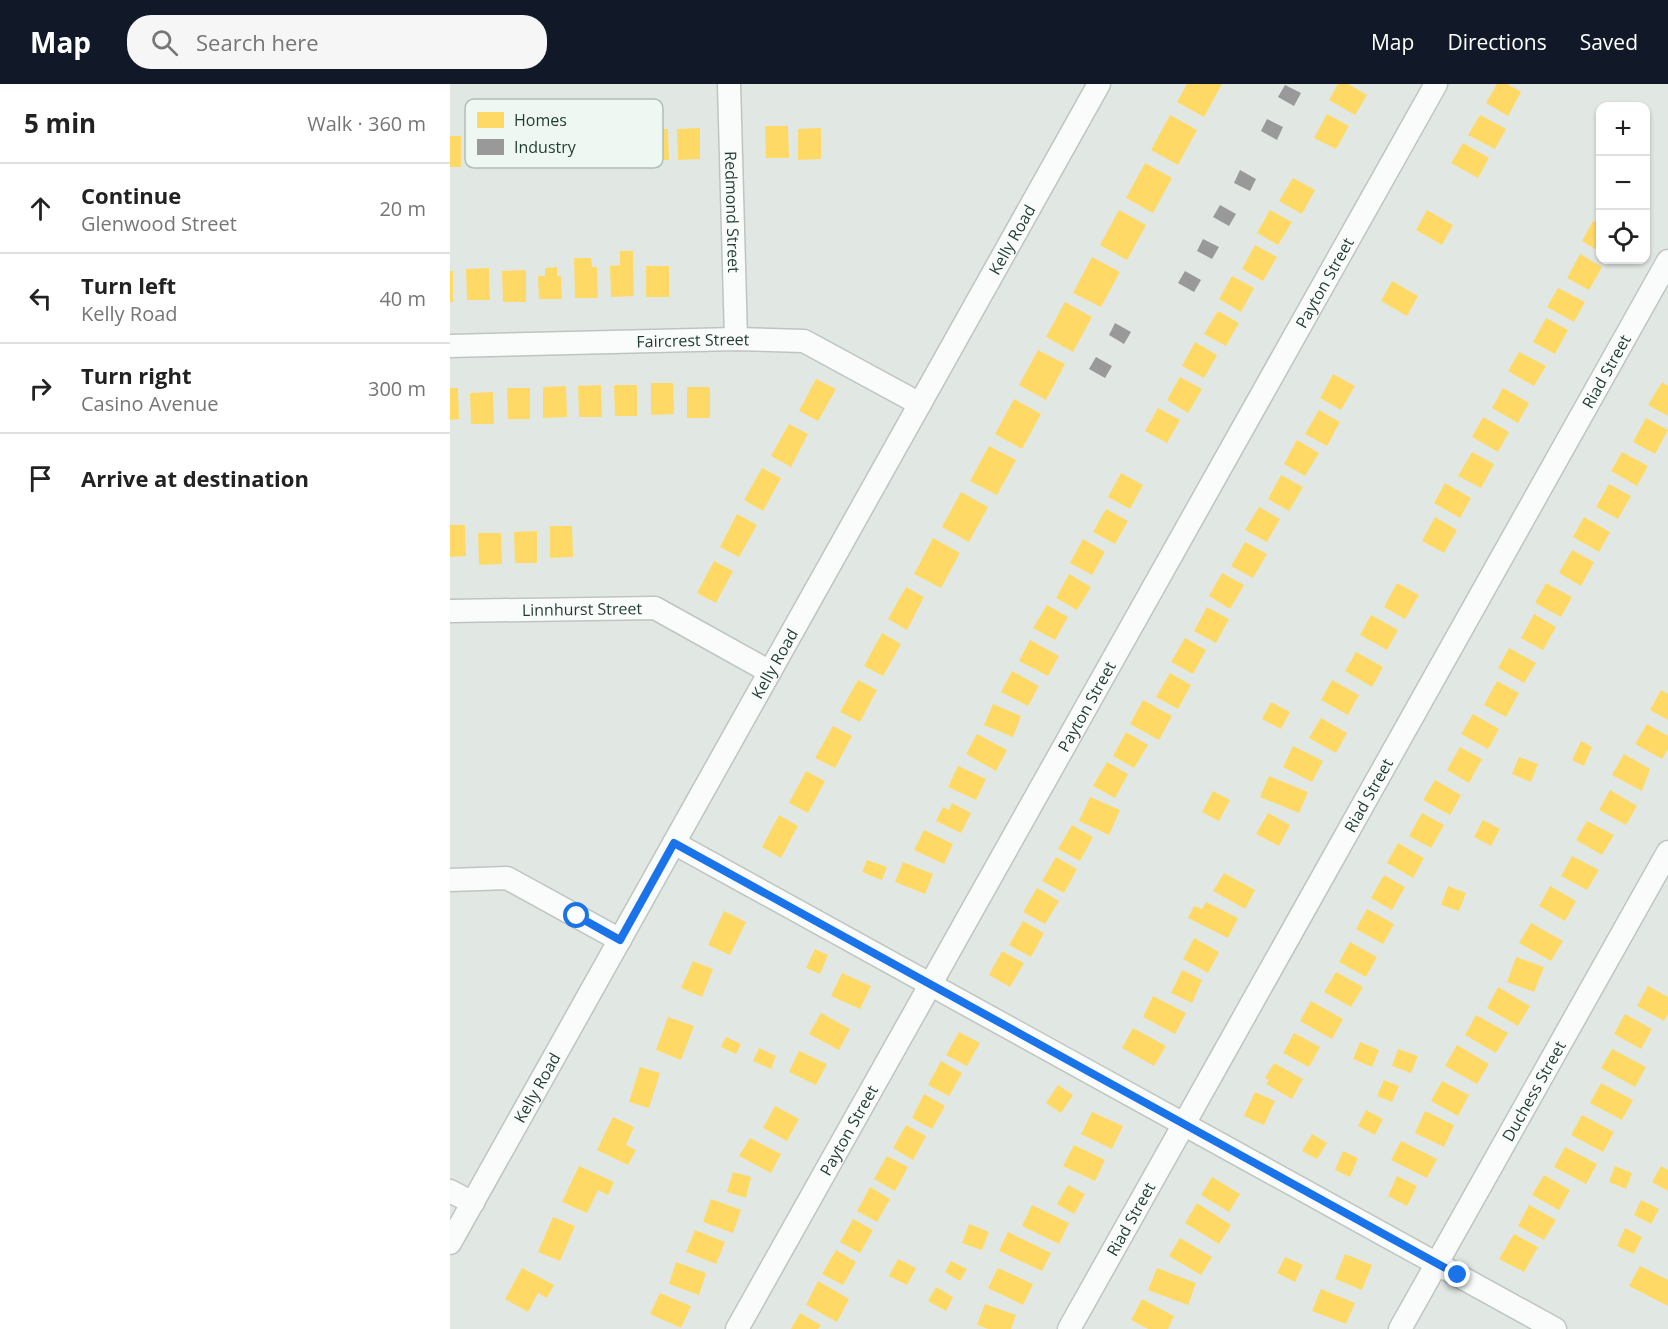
<!DOCTYPE html>
<meta charset="utf-8">
<style>
body{margin:0;font-family:"Open Sans",sans-serif;background:#f6f6f6;color:#222}
.controls{position:absolute;right:18px;top:18px;display:grid;overflow:hidden;border-radius:12px;box-shadow:0 2px 4px #0004}
.controls button{width:54px;height:54px;display:grid;place-items:center;padding:0;border:0;border-bottom:2px solid #e0e0e0;background:#fff;color:#222;font:30px sans-serif}
.stop{position:absolute;width:18px;height:18px;margin:-14px;border:4px solid #1a73e8;border-radius:50%;background:#fff}
.stop.end{background:#1a73e8;border-color:#fff;box-shadow:0 2px 6px #0008}
.list{margin:0;padding:0;list-style:none}
h2{display:flex;justify-content:space-between;align-items:center;height:78px;margin:0;padding:0 24px;font-size:26px}
h2 small{font-size:20px;font-weight:400;color:#767676}
.list li{display:grid;grid-template-columns:39px 1fr auto;gap:18px;align-items:center;box-sizing:border-box;height:90px;padding:0 24px;border-top:2px solid #e0e0e0}
.list b{display:block;font-size:22px;white-space:nowrap}
.list p{margin:0;font-size:20px;white-space:nowrap;color:#767676}
.list em{font-size:20px;font-style:normal;color:#767676}
.icon{flex:none;width:33px;height:33px;fill:none;stroke:currentColor;stroke-width:2;stroke-linecap:round;stroke-linejoin:round}
.map{position:relative;flex:none;width:1218px;height:1245px;overflow:hidden}
header{display:flex;align-items:center;gap:36px;box-sizing:border-box;height:84px;padding:0 30px;background:#111827;color:#fff}
header strong{font-size:28px}
nav{display:flex;gap:33px;margin-inline-start:auto;font-size:21px}
.search{width:420px;height:54px;background:#f6f6f6;display:flex;align-items:center;gap:15px;box-sizing:border-box;padding:0 21px;border-radius:24px;color:#767676;font-size:22px}
main{display:flex}
aside{flex:1;background:#fff}
.map>svg:first-child{display:block}
.homes{fill:#ffd966}
.industry{fill:#999}
.lines{fill:none;stroke-linecap:round;stroke-linejoin:round}
.minor-casing{stroke:#bec5c1;stroke-width:25}
.minor{stroke:#fafcfb;stroke-width:22}
.route{stroke:#1a73e8;stroke-width:8}
.labels{text-anchor:middle;stroke-width:6;stroke-linejoin:round;paint-order:stroke}
.street-label{font-size:16px;fill:#1f3b32;stroke:#eef7f2}
.key{fill:#eef7f2;stroke:#b0bfb8;stroke-width:1.5}
.key-label{font-size:16px;fill:#1f3b32}
</style>
<header>
<strong>Map</strong>
<div class="search"><svg class="icon" aria-label="search" viewBox="0 0 24 24"><circle cx="10" cy="10" r="6"/><path d="M15 15l6 6"/></svg>Search here</div>
<nav><a>Map</a><a>Directions</a><a>Saved</a></nav>
</header>
<main>
<aside>
<h2>5 min<small>Walk · 360 m</small></h2>
<ul class="list">
<li><svg class="icon" aria-label="ahead" viewBox="0 0 24 24"><path d="M12 20V5M6 11l6-6 6 6"/></svg><div><b>Continue</b><p>Glenwood Street</p></div><em>20 m</em></li>
<li><svg class="icon" aria-label="left" viewBox="0 0 24 24"><path d="M17 20v-9H6M10 6l-5 5 5 5"/></svg><div><b>Turn left</b><p>Kelly Road</p></div><em>40 m</em></li>
<li><svg class="icon" aria-label="right" viewBox="0 0 24 24"><path d="M7 20v-9h11M14 6l5 5-5 5"/></svg><div><b>Turn right</b><p>Casino Avenue</p></div><em>300 m</em></li>
<li><svg class="icon" aria-label="arrive" viewBox="0 0 24 24"><path d="M6 21V4h12l-3 4 3 4H6"/></svg><div><b>Arrive at destination</b></div></li>
</ul>
</aside>
<div class="map">
<svg width="1218" height="1245" viewBox="0 0 1218 1245">
<rect width="100%" height="100%" fill="#e1e8e4"/>
<!-- homes -->
<path class="homes" d="M737 0H772L754 33 727 18Z
M888 0H898L917 11 905 31 879 16Z
M1047 0H1057L1071 8 1058 32 1036 19Z
M877 30 899 42 886 65 864 54Z
M720 31 747 46 728 81 701 66Z
M1030 31 1056 45 1045 65 1018 51Z
M315 42H338L339 74H316Z
M250 44V75L228 76 227 45Z
M371 44V75L348 76V45Z
M195 45H218L219 76H196Z
M0 52H11V83H0Z
M1013 59 1039 74 1028 94 1001 79Z
M695 79 722 94 703 129 676 114Z
M843 94 865 106 852 130 829 117Z
M669 126 696 141 677 176 650 161Z
M820 126 842 138 828 161 807 149Z
M977 126 1003 141 992 161 966 146Z
M1143 137 1150 141V168L1132 157Z
M805 161 827 173 813 197 792 185Z
M170 167H183L184 212 161 213 160 182 170 181Z
M1130 170 1152 183 1139 206 1117 194Z
M642 173 670 188 651 223 623 209Z
M124 174H141L142 183H147L148 214H125Z
M196 182H219V213H196Z
M107 183V192H111L112 215H89L88 192H95V184Z
M39 184 40 216H17L16 185Z
M76 186V218H53L52 187Z
M0 187H3V218H0Z
M782 192 804 204 791 228 769 215Z
M942 197 968 212 957 232 931 217Z
M1108 204 1135 218 1124 238 1097 223Z
M615 218 642 233 623 268 596 253Z
M768 227 789 239 776 262 754 250Z
M1096 234 1118 246 1105 270 1083 258Z
M745 258 767 271 754 294 732 282Z
M588 266 615 280 596 316 569 301Z
M1069 268 1096 282 1084 302 1058 287Z
M883 290 905 302 891 326 870 314Z
M730 293 752 305 738 329 717 316Z
M366 295 386 305 368 337 349 327Z
M1212 298 1218 302V332L1198 321Z
M201 299H223L224 330 201 331Z
M151 301 152 333H129L128 302Z
M164 301H187V332H165Z
M116 302 117 333 93 334V303Z
M237 303H260V334H237Z
M0 304H8L9 335 0 336Z
M57 304H80V335H58Z
M1053 304 1079 319 1068 339 1042 324Z
M43 308 44 340H21L20 309Z
M564 315 591 330 572 365 545 350Z
M708 324 730 336 717 359 695 347Z
M869 326 890 338 877 362 855 350Z
M1033 333 1059 348 1048 368 1022 353Z
M1196 334 1218 346 1205 370 1183 358Z
M339 340 358 350 341 383 321 372Z
M847 356 869 369 855 392 834 380Z
M539 362 566 376 547 411 520 397Z
M1022 368 1044 380 1031 404 1008 392Z
M1172 368 1198 382 1187 402 1161 387Z
M312 384 331 394 313 427 294 416Z
M671 389 693 401 680 425 658 413Z
M831 391 853 403 839 427 818 415Z
M995 399 1021 414 1010 434 984 419Z
M1159 400 1181 412 1168 435 1146 423Z
M511 408 538 423 519 458 492 443Z
M809 423 830 435 817 458 795 446Z
M656 425 678 437 665 460 643 448Z
M287 430 307 441 289 473 270 463Z
M985 433 1007 446 994 469 972 457Z
M1134 433 1160 448 1149 468 1123 453Z
M0 441H15L16 472 0 473Z
M100 442H122L123 473 100 474Z
M87 447V479H65L64 448Z
M28 449H51L52 480 29 481Z
M483 454 510 469 491 504 464 490Z
M633 455 655 468 642 491 620 479Z
M795 458 817 470 803 494 781 482Z
M1122 466 1144 478 1131 502 1109 489Z
M264 477 283 487 266 519 247 509Z
M772 489 794 501 780 525 759 512Z
M619 490 641 503 627 526 606 514Z
M947 499 969 511 955 535 934 523Z
M1096 499 1122 513 1111 533 1085 519Z
M456 503 474 513 457 546 438 535Z
M597 521 618 533 605 556 583 544Z
M757 523 779 535 766 559 744 547Z
M1084 530 1106 543 1093 566 1071 554Z
M921 531 948 546 937 566 910 551Z
M432 549 451 560 433 592 414 582Z
M735 554 756 566 743 590 721 578Z
M580 556 609 572 598 592 569 577Z
M1059 564 1086 579 1074 599 1048 584Z
M906 568 933 583 922 603 895 587Z
M562 587 589 602 578 622 551 608Z
M720 589 741 601 728 625 706 613Z
M408 596 427 606 410 638 390 628Z
M882 596 909 611 898 631 871 616Z
M1047 597 1069 609 1056 633 1034 621Z
M1211 606 1218 610V636L1200 626Z
M693 616 722 632 709 656 680 640Z
M821 618 840 628 831 645 812 635Z
M543 620 571 632 563 653 534 641Z
M1023 630 1049 645 1038 665 1011 650Z
M871 634 897 649 886 669 859 654Z
M1197 640 1218 652V665L1212 675 1185 660Z
M383 642 402 652 385 684 365 674Z
M676 648 698 661 684 684 663 672Z
M527 650 557 666 546 687 516 670Z
M1131 657 1142 663 1134 682 1122 676Z
M843 662 873 677 862 698 833 683Z
M1010 663 1032 675 1019 699 997 686Z
M1174 670 1200 685 1192 707 1162 691Z
M1069 673 1088 680 1081 698 1062 690Z
M657 678 678 690 665 714 643 702Z
M508 682 536 695 526 716 498 703Z
M356 687 375 697 358 729 339 719Z
M819 692 858 708 849 729 810 713Z
M985 696 1011 711 1000 731 973 716Z
M1160 706 1187 722 1176 741 1149 726Z
M763 707 780 716 769 737 752 728Z
M640 713 670 726 659 751 629 737Z
M502 719 521 729 511 749 486 737 493 723 499 726Z
M818 729 840 741 829 762 806 750Z
M972 729 994 741 981 764 959 752Z
M329 731 348 742 331 774 312 763Z
M1033 736 1050 745 1041 762 1024 753Z
M1137 737 1164 751 1152 771 1126 756Z
M622 741 643 753 630 777 608 765Z
M474 746 503 760 494 780 464 766Z
M948 759 974 774 963 794 937 779Z
M1122 772 1149 786 1137 806 1111 792Z
M606 773 627 785 614 809 592 797Z
M417 776 437 783 432 796 412 788Z
M453 778 483 790 475 810 445 798Z
M774 789 805 806 795 825 763 807Z
M934 791 955 803 942 826 921 814Z
M998 802 1016 809 1009 827 991 821Z
M1100 802 1126 817 1115 837 1089 822Z
M587 804 609 817 595 840 573 828Z
M756 818 788 834 778 854 738 834 744 822 752 825Z
M917 825 944 840 933 860 906 845Z
M274 827 296 838 280 871 258 861Z
M573 837 594 849 581 873 559 861Z
M1081 839 1113 857 1101 877 1069 859Z
M744 854 769 868 758 889 733 875Z
M900 858 927 873 916 893 889 878Z
M365 865 378 871 370 890 356 884Z
M552 867 574 879 560 903 539 891Z
M1066 873 1094 883 1084 908 1057 898Z
M243 877 263 885 252 913 231 904Z
M732 886 752 896 742 919 721 909Z
M886 888 913 903 901 923 874 908Z
M392 889 421 902 410 925 381 912Z
M1198 902 1218 913V930L1214 937 1187 922Z
M1048 903 1080 922 1068 942 1037 924Z
M703 912 736 929 725 950 693 933Z
M861 917 893 935 882 955 850 937Z
M371 929 400 945 389 966 359 950Z
M1175 930 1202 945 1191 965 1164 950Z
M1026 931 1058 949 1046 969 1015 951Z
M218 933 244 942 231 976 206 966Z
M683 944 716 962 704 982 672 964Z
M509 948 530 959 517 982 496 971Z
M844 949 870 963 859 983 833 969Z
M276 953 291 960 286 970 271 963Z
M910 958 929 966 922 983 903 975Z
M1007 961 1039 980 1027 1000 995 982Z
M309 964 326 972 321 985 303 977Z
M948 965 968 972 961 989 942 982Z
M1162 965 1196 983 1185 1003 1151 984Z
M349 967 377 980 366 1001 339 988Z
M491 977 512 989 499 1012 478 1001Z
M824 979 853 995 842 1015 816 1000 819 996 815 994Z
M190 983 210 989 199 1024 179 1018Z
M934 996 949 1002 942 1018 927 1012Z
M992 997 1019 1011 1008 1032 981 1017Z
M1151 999 1183 1016 1172 1036 1140 1019Z
M608 1001 623 1011 611 1029 596 1019Z
M805 1008 825 1017 814 1041 794 1032Z
M474 1010 495 1022 482 1045 462 1034Z
M325 1022 349 1035 337 1057 313 1044Z
M916 1026 933 1035 925 1051 908 1042Z
M975 1027 1004 1041 994 1063 965 1049Z
M642 1028 673 1042 662 1065 631 1050Z
M1132 1031 1164 1048 1153 1068 1121 1051Z
M163 1033 184 1043 176 1061 186 1066 178 1081 147 1066Z
M456 1041 476 1052 463 1076 443 1064Z
M862 1050 877 1059 867 1075 852 1067Z
M300 1054 331 1070 321 1089 289 1072Z
M951 1057 987 1075 977 1094 941 1076Z
M624 1061 655 1076 645 1097 613 1082Z
M1115 1063 1147 1080 1136 1100 1104 1083Z
M893 1067 908 1074 900 1093 885 1086Z
M437 1072 458 1083 445 1107 424 1095Z
M129 1082 164 1098 158 1111 148 1106 137 1129 112 1118Z
M1165 1082 1182 1089 1176 1105 1159 1098Z
M1211 1082 1218 1086V1107L1202 1098Z
M283 1088 301 1093 296 1114 277 1108Z
M1094 1091 1120 1106 1109 1126 1082 1111Z
M947 1092 967 1102 957 1122 938 1112Z
M762 1093 790 1110 779 1128 751 1111Z
M618 1101 635 1110 624 1130 607 1120Z
M420 1103 440 1115 427 1138 407 1127Z
M261 1115 291 1126 283 1149 253 1138Z
M1191 1116 1209 1125 1201 1140 1184 1131Z
M747 1119 781 1141 769 1160 735 1139Z
M582 1121 619 1139 609 1160 572 1142Z
M1079 1121 1106 1136 1094 1156 1068 1142Z
M103 1133 125 1142 110 1177 88 1168Z
M403 1135 423 1146 410 1169 390 1158Z
M519 1140 539 1148 532 1166 512 1159Z
M1175 1144 1192 1153 1184 1170 1167 1162Z
M245 1146 275 1158 266 1180 236 1168Z
M558 1148 601 1169 592 1187 549 1167Z
M1064 1150 1088 1163 1074 1188 1049 1175Z
M730 1154 762 1173 751 1191 719 1172Z
M386 1166 406 1178 393 1201 372 1190Z
M895 1170 922 1181 912 1206 885 1195Z
M835 1173 853 1181 845 1198 827 1189Z
M448 1175 466 1184 457 1201 439 1192Z
M501 1177 517 1185 510 1197 495 1188Z
M226 1178 256 1189 249 1211 219 1200Z
M1190 1182 1218 1196V1222L1179 1202Z
M72 1184 104 1201 97 1214 88 1209 78 1228 55 1215Z
M548 1184 583 1200 573 1221 538 1204Z
M707 1184 746 1199 738 1221 698 1206Z
M368 1197 399 1215 387 1238 356 1221Z
M486 1203 503 1213 496 1227 478 1217Z
M871 1205 905 1219 896 1240 862 1227Z
M210 1209 241 1222 231 1244 200 1230Z
M692 1215 724 1232 718 1245H698L681 1236Z
M535 1220 566 1231 561 1245H538L527 1241Z
M350 1229 371 1241 368 1245H341Z"/>
<!-- industry -->
<path class="industry" d="M835 1 851 9 844 22 828 13Z
M817 35 833 43 827 56 811 47Z
M790 86 806 95 800 107 784 99Z
M770 121 786 130 779 142 763 133Z
M753 155 769 163 762 175 747 167Z
M735 187 751 196 744 208 728 199Z
M665 239 681 248 674 260 659 251Z
M646 273 662 282 655 294 639 285Z"/>
<g class="lines">
<!-- minor casing -->
<g class="minor-casing">
<g id="minor">
<path id="s1" d="M279 0 286 255"/>
<path id="s2" d="M0 262 286 255 354 257 470 320"/>
<path id="s3" d="M0 527 205 524 320 588"/>
<path d="M224 759 1105 1245"/>
<path d="M0 796 57 794 170 856"/>
<path d="M0 1107 23 1119"/>
<path id="s4" d="M0 1159 649 0"/>
<path id="s5" d="M287 1245 986 0"/>
<path id="s6" d="M619 1245 1218 177"/>
<path id="s7" d="M950 1245 1218 768"/>
</g>
</g>
<!-- minor -->
<use href="#minor" class="minor"/>
</g>
<g class="lines">
<!-- route -->
<path class="route" d="M127 832 170 856 224 759 1008 1191"/>
</g>
<g class="labels">
<!-- street labels -->
<g class="street-label">
<text dy="6" stroke="none"><textPath href="#s1" startOffset="128">Redmond Street</textPath></text>
<text dy="6" stroke="none"><textPath href="#s4" startOffset="1150">Kelly Road</textPath></text>
<text dy="6" stroke="none"><textPath href="#s5" startOffset="1200">Payton Street</textPath></text>
<text dy="6" stroke="none"><textPath href="#s2" startOffset="243">Faircrest Street</textPath></text>
<text dy="6" stroke="none"><textPath href="#s6" startOffset="1098">Riad Street</textPath></text>
<text dy="6" stroke="none"><textPath href="#s3" startOffset="132">Linnhurst Street</textPath></text>
<text dy="6" stroke="none"><textPath href="#s4" startOffset="664">Kelly Road</textPath></text>
<text dy="6" stroke="none"><textPath href="#s5" startOffset="714">Payton Street</textPath></text>
<text dy="6" stroke="none"><textPath href="#s6" startOffset="612">Riad Street</textPath></text>
<text dy="6" stroke="none"><textPath href="#s4" startOffset="178">Kelly Road</textPath></text>
<text dy="6" stroke="none"><textPath href="#s7" startOffset="273">Duchess Street</textPath></text>
<text dy="6" stroke="none"><textPath href="#s5" startOffset="228">Payton Street</textPath></text>
<text dy="6" stroke="none"><textPath href="#s6" startOffset="126">Riad Street</textPath></text>
</g>
</g>
<!-- legend -->
<rect x="15" y="15" width="198" height="69" rx="9" class="key"/>
<rect x="27" y="28" width="27" height="16" fill="#ffd966"/>
<rect x="27" y="55" width="27" height="16" fill="#999"/>
<g class="key-label">
<text x="64" y="42">Homes</text>
<text x="64" y="69">Industry</text>
</g>
</svg>
<div class="controls">
<button>+</button>
<button>−</button>
<button><svg class="icon" aria-label="locate" viewBox="0 0 24 24"><circle cx="12" cy="12" r="6"/><path d="M12 2v4M12 18v4M2 12h4M18 12h4"/></svg></button>
</div>
<div class="stop" style="left:127px;top:832px"></div>
<div class="stop end" style="left:1008px;top:1191px"></div>
</div>
</main>
